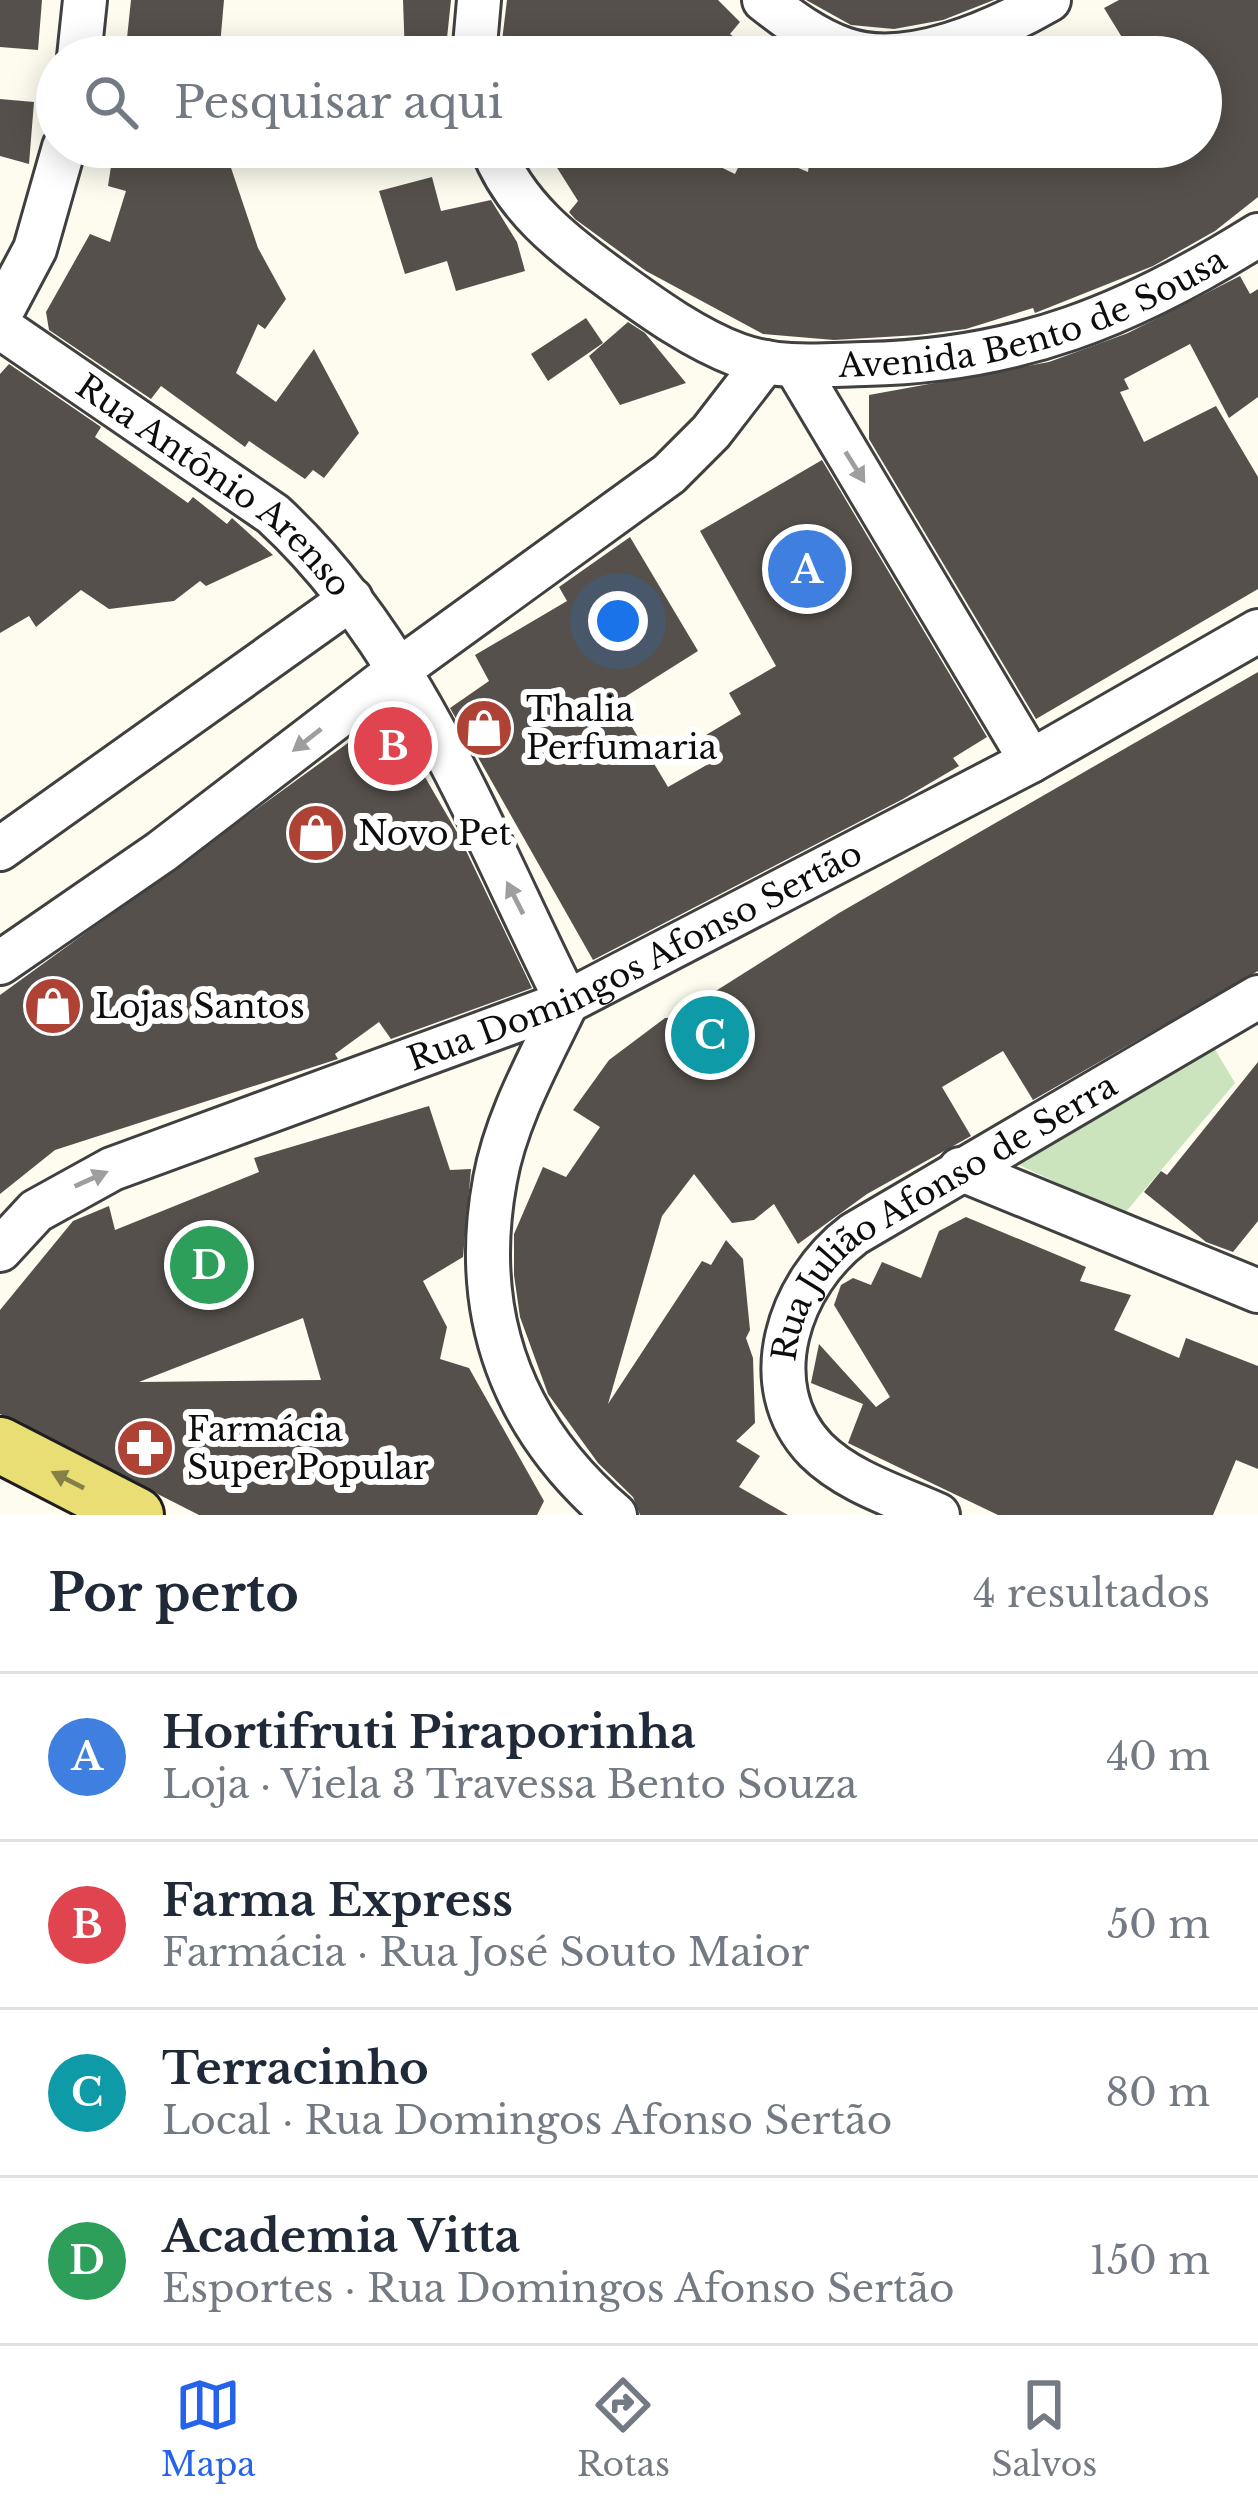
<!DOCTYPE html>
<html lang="pt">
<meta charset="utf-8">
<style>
body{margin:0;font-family:"Libre Baskerville",serif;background:#f6f6f7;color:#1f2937}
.you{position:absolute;left:618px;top:621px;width:42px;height:42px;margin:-30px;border:9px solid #fff;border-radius:50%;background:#1a73e8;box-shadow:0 0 0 18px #1a73e833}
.badge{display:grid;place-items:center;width:78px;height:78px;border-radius:50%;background:#2563eb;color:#fff;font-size:39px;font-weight:700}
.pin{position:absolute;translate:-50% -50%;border:6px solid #fff;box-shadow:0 3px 12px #0006}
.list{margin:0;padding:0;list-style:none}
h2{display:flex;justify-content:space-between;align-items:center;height:156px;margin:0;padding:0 48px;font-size:51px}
h2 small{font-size:39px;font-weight:400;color:#747a83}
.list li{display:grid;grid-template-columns:78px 1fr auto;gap:36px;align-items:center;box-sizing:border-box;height:168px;padding:0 48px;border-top:3px solid #e0e1e3}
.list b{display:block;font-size:45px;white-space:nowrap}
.list p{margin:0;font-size:39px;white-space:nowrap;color:#747a83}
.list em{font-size:39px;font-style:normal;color:#747a83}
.icon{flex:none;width:66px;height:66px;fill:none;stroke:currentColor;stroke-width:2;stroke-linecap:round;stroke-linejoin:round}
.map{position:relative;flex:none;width:1258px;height:1515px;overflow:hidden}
.search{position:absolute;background:#fff;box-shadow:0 6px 30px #0003;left:36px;right:36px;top:36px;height:132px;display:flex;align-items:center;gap:30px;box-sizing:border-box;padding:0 42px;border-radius:66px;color:#747a83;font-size:45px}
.sheet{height:828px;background:#fff}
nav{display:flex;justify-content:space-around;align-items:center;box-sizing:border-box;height:168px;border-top:3px solid #e0e1e3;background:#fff;font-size:33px;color:#747a83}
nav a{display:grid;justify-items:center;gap:6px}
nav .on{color:#2563eb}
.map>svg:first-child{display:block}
.green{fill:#cbe4bd}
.building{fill:#55504b;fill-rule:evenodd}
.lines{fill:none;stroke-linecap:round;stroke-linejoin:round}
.minor-casing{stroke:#404040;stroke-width:48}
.major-casing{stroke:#1e1e1e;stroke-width:60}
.minor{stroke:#fff;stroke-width:42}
.major{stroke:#e8de74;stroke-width:54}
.oneway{fill:#9e9e9e}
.oneway2{fill:#858046}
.labels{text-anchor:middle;stroke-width:12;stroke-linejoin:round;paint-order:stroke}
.street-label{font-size:33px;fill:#0d0d0d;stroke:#fff}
.poi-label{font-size:33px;fill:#0d0d0d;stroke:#fff;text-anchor:start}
</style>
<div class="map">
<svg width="1258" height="1515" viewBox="0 0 1258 1515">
<rect width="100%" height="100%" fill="#fdfcef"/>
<!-- green -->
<path class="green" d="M1213 1046 1235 1083 1124 1214 1015 1163Z"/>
<!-- building -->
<path class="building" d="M0 0H42L38 50 0 47Z
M131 0H224L219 57H125Z
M403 0H451L445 57H405Z
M507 0H718L740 22 730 34 760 57H500Z
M806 0H994L943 20 894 29 851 25Z
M1119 0H1258V197L1215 231 1153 266 1035 313 1033 308 966 329 918 335 834 340 763 334 646 271 575 219 569 212 578 201 544 147H679L735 174 748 147 808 172 811 147H1201V57H1134L1104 8Z
M0 99 34 102 29 164 0 156Z
M114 147H224L258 248 286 299 265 329 258 324 236 373 276 402 314 349 359 433 324 478 313 470 305 479 249 441 245 447 161 386 151 399 49 330 46 312 90 234 110 242 126 191 108 186Z
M432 177 441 211 491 200 517 242 525 271 456 291 447 261 405 274 379 191Z
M1240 276 1250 294 1258 289V397L1229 418 1190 344 1124 379 1129 389 1120 392 1144 442 1216 406 1258 477V589L1036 719 869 439V395L1049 362 1128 333Z
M586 318 603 343 548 381 531 354Z
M628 322 645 333 686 383 620 405 589 356Z
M9 364 101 427 95 437 188 503 193 497 227 524 232 518 273 555 206 586 200 581 174 601 109 609 81 590 36 627 29 616 0 633V374Z
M822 460 987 737 953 758 959 766 903 799 593 960 450 708 489 681 475 655 567 601 559 587 630 537 698 651 617 702 668 787 719 758 706 735 741 714 729 693 776 666 700 531Z
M1258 672V971L1033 1100 1003 1051 942 1087 971 1136 867 1194 798 1244 774 1204 754 1220 732 1223 694 1174 662 1216 608 1404 702 1261 711 1265 726 1240 743 1259 750 1330 746 1338 753 1358 755 1423 736 1441 760 1456 739 1487 788 1515H640L633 1497 598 1463 548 1394 520 1317 514 1275V1234L543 1167 566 1177 600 1127 573 1110 609 1060 665 1018H673L839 913Z
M381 719 400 734 458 834 532 988 391 1039 379 1022 335 1054 338 1059 55 1150 0 1194V995Z
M1258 1062V1221L1233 1252 1206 1242 1144 1192 1161 1171 1167 1175Z
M429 1106 450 1170 471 1169 463 1257 423 1281 447 1327 440 1359 469 1368 544 1501 537 1515H199L0 1414V1310L73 1221 109 1206 115 1230 259 1172 254 1158ZM303 1318 321 1380 139 1382Z
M966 1217 1086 1267 1080 1281 1131 1295 1114 1330 1179 1358 1186 1338 1258 1366V1469L1236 1460 1213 1515H998L848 1443 863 1404 811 1383 819 1344 876 1407 890 1397 834 1305 841 1285 853 1278 871 1285 882 1262 921 1278 939 1231Z"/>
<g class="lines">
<!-- minor casing -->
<g class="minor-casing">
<g id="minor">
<path d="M764 0C788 19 815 39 844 49 907 71 995 31 1049 0"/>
<path d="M79 57 85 0"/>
<path d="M474 57 479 0"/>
<path id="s1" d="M492 147C514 206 563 244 613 280 652 308 693 338 738 355 780 370 822 365 865 364 1018 361 1130 315 1258 235"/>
<path d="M0 315 35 249 64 147"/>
<path id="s2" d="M0 327 273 514C413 643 483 835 567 1002"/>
<path d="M796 367 1031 761"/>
<path d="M0 849 351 599"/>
<path d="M0 963 161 852 400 669 669 474 711 432 765 362"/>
<path d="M567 1002C540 1059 506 1118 495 1180 470 1315 512 1427 615 1515"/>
<path d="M960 1169 1258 1291"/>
<path id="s3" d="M0 1250 36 1211 112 1169 567 1002 1031 761 1258 631"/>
<path id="s4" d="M938 1515C898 1497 848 1482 816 1450 753 1385 790 1282 854 1234L1258 997"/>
</g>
</g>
<!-- major casing -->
<g class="major-casing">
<path id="major" d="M0 1445 136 1515"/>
</g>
<!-- minor -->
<use href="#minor" class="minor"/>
<!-- major -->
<use href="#major" class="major"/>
</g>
<!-- one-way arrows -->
<defs><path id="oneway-solid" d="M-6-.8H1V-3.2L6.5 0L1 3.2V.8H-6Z" transform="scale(3)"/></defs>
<g class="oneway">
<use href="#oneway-solid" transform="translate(855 467) rotate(58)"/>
<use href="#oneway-solid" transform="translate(307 740) rotate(142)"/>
<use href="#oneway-solid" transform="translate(515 898) rotate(-117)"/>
<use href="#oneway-solid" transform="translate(91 1179) rotate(-24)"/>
</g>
<use class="oneway2" href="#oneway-solid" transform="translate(68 1480) rotate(-153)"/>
<!-- icons -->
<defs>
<g id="shop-disc" transform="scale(3)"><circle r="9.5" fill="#ad4235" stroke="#fff"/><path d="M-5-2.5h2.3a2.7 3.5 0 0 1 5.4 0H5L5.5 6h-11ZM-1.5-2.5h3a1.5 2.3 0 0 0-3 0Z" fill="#fff"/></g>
<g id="pharmacy-disc" transform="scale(3)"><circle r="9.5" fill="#ad4235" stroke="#fff"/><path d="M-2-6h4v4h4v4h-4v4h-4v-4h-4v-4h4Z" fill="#fff"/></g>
</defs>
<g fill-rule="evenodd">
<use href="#shop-disc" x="484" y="728"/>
<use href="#shop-disc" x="316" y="833"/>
<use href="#shop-disc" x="53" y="1006"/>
<use href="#pharmacy-disc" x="145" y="1448"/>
</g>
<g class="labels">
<!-- street labels -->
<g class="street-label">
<text dy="12" stroke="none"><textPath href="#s1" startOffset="633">Avenida Bento de Sousa</textPath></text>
<text dy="12" stroke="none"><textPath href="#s2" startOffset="267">Rua Antônio Arenso</textPath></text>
<text dy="12" stroke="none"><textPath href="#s3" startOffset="705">Rua Domingos Afonso Sertão</textPath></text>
<text dy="12" stroke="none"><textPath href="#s4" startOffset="462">Rua Julião Afonso de Serra</textPath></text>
</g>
<!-- poi labels -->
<g class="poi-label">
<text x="526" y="721">Thalia<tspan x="526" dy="38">Perfumaria</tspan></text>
<text x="358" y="845">Novo Pet</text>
<text x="95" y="1018">Lojas Santos</text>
<text x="187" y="1441">Farmácia<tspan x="187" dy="38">Super Popular</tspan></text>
</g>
</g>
</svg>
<div class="you"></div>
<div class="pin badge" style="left:807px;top:569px;background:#3f7fe0">A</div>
<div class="pin badge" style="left:393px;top:746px;background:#e0444e">B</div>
<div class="pin badge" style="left:710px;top:1035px;background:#0f9aa8">C</div>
<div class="pin badge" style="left:209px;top:1265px;background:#2e9e5b">D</div>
<div class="search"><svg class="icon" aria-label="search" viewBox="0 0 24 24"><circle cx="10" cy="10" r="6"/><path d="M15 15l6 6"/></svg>Pesquisar aqui</div>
</div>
<section class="sheet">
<h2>Por perto<small>4 resultados</small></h2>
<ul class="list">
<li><span class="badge" style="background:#3f7fe0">A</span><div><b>Hortifruti Piraporinha</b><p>Loja · Viela 3 Travessa Bento Souza</p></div><em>40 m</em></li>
<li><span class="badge" style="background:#e0444e">B</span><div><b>Farma Express</b><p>Farmácia · Rua José Souto Maior</p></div><em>50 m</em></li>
<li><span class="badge" style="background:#0f9aa8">C</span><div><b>Terracinho</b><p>Local · Rua Domingos Afonso Sertão</p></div><em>80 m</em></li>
<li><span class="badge" style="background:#2e9e5b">D</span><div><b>Academia Vitta</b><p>Esportes · Rua Domingos Afonso Sertão</p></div><em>150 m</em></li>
</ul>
</section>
<nav>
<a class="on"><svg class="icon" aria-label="map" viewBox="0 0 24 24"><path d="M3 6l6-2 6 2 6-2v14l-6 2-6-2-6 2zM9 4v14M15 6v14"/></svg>Mapa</a>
<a><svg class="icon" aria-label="directions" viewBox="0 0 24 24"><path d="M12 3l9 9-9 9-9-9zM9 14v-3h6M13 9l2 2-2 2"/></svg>Rotas</a>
<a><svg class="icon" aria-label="saved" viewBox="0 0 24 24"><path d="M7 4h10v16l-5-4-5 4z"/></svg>Salvos</a>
</nav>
